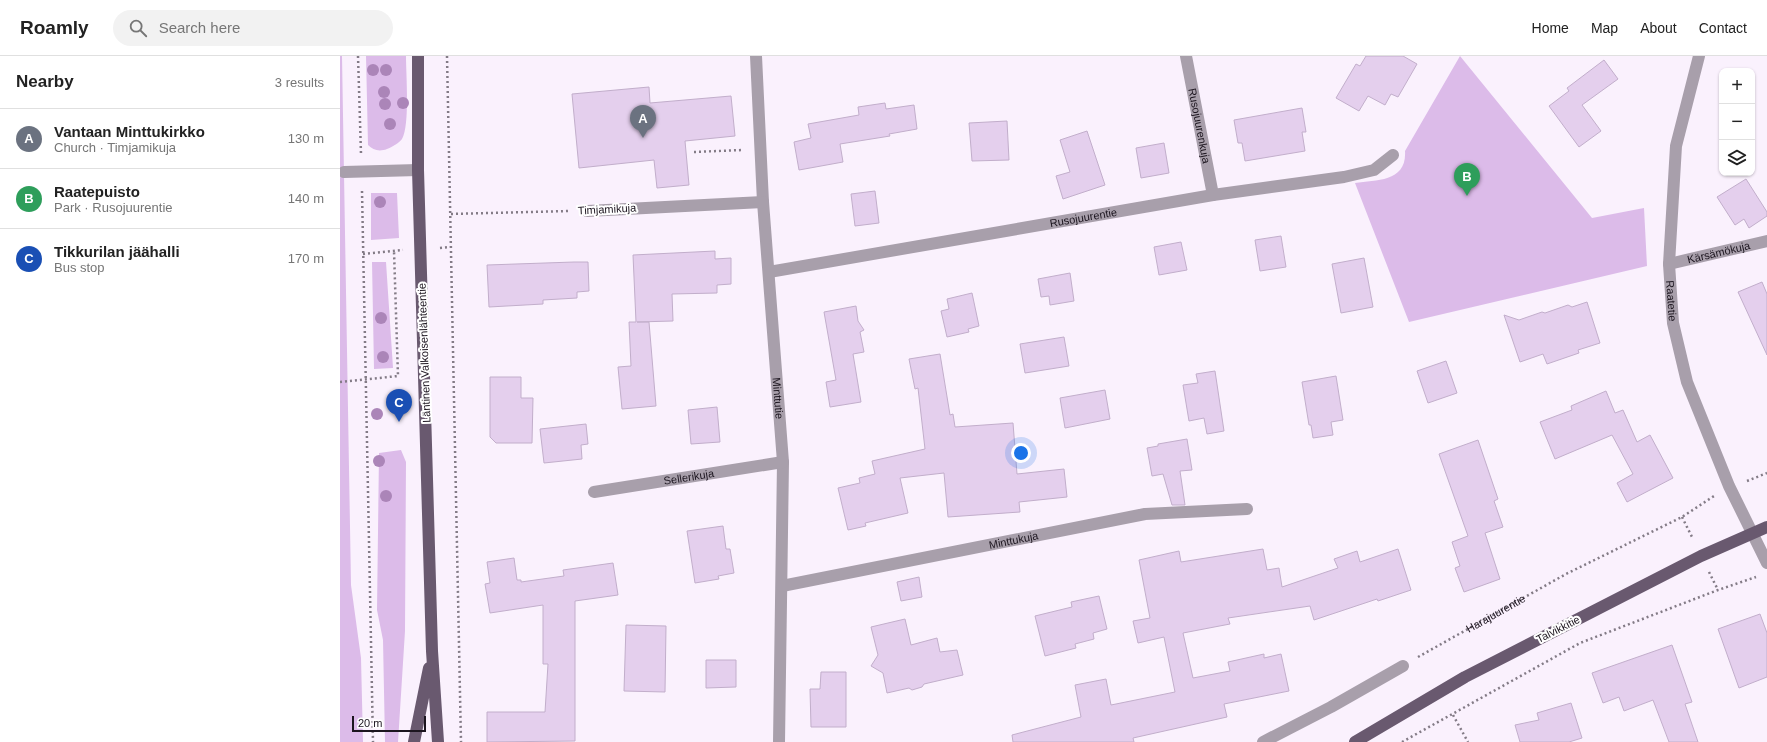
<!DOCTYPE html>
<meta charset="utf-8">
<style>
body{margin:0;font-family:Arial,sans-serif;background:#f2f2f2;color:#222}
.controls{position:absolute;right:12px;top:12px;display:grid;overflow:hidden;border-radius:8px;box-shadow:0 1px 3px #0004}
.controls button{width:36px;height:36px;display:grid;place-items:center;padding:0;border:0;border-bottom:1px solid #e0e0e0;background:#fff;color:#222;font:20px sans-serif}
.scale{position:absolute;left:12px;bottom:10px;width:74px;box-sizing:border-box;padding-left:4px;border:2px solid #1c151f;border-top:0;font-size:11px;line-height:14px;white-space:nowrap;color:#1c151f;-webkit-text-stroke:3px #fff;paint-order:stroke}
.you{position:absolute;left:681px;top:397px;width:14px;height:14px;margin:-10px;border:3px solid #fff;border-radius:50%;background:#1a73e8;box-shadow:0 0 0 6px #1a73e833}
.badge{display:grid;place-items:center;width:26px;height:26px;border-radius:50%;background:#2563eb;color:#fff;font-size:13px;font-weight:700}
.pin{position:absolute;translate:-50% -33px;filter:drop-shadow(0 1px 2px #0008)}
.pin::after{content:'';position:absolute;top:21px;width:14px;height:12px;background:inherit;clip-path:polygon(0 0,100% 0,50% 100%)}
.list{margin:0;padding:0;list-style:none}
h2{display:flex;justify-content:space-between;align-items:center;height:52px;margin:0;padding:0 16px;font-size:17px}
h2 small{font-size:13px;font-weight:400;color:#767676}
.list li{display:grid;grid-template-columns:26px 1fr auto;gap:12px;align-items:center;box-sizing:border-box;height:60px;padding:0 16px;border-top:1px solid #e0e0e0}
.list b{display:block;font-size:15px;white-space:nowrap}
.list p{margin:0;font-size:13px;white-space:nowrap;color:#767676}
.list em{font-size:13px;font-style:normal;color:#767676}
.icon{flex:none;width:22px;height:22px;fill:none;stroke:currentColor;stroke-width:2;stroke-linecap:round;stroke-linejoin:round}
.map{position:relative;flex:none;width:1427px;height:686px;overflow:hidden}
header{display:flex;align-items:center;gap:24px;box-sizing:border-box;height:56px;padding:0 20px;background:#fff;border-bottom:1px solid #e0e0e0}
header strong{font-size:19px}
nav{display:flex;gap:22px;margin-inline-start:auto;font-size:14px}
.search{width:280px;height:36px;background:#f2f2f2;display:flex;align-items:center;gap:10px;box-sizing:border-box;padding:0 14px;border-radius:22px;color:#767676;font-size:15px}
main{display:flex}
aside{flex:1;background:#fff}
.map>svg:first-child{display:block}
.green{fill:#dcbbe9}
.building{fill:#e4cfed;stroke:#c2aecb}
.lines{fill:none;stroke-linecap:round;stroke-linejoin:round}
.path{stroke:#837b86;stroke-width:2.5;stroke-dasharray:2 3;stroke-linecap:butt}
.minor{stroke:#a89fab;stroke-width:12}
.major{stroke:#69596f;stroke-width:12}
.tree{fill:#ab85b8}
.labels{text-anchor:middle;stroke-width:4;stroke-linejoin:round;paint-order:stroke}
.street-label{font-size:11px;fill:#1c151f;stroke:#fff}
</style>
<header>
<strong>Roamly</strong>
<div class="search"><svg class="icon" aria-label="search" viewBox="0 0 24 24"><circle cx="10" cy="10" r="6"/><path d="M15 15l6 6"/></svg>Search here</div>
<nav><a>Home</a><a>Map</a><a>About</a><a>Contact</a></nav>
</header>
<main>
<aside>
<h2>Nearby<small>3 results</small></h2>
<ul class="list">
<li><span class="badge" style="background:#6b7280">A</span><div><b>Vantaan Minttukirkko</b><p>Church · Timjamikuja</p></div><em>130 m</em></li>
<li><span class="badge" style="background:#2e9e5b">B</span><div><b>Raatepuisto</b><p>Park · Rusojuurentie</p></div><em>140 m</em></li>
<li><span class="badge" style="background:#1a4fb4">C</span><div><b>Tikkurilan jäähalli</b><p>Bus stop</p></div><em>170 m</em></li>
</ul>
</aside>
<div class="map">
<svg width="1427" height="686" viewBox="0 0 1427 686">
<rect width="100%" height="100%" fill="#faf1fd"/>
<!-- green -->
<path class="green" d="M0 0H2L11 529 21 602 23 686H0Z
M26 0H66C66 18 70 69 62 83 59 87 52 91 47 93 39 96 33 94 28 89Z
M1120 0 1252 162 1304 152 1307 210 1069 266 1015 127C1037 124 1067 126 1065 95Z
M31 137H57L59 182 31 184Z
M32 206H46L53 312 34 313Z
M61 394 66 406 65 575 58 686H45L43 584 37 554 39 397Z"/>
<!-- building -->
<path class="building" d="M1026 0H1063L1077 8 1058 41 1051 38 1045 49 1028 40 1019 55 996 42 1016 8 1020 10Z
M1264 4 1278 23 1242 49 1261 75 1239 91 1209 50 1229 35 1227 32Z
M309 31 310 47 391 40 395 80 345 85 349 129 317 132 314 104 239 112 232 38Z
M545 47 546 53 574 49 577 73 549 78 550 80 500 88 503 106 459 114 454 86 471 82 468 68 519 59 518 51Z
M962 52 966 76H962L965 95 905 105 902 87H898L894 64Z
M667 65 669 104 632 105 629 67Z
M747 75 765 129 723 143 716 120 730 116 720 84Z
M824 87 829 117 801 122 796 92Z
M1406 123 1427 156V160L1409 172 1404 163 1395 169 1377 141Z
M535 135 539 167 515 170 511 138Z
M941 180 946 211 920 215 915 184Z
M841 186 847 214 819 219 814 191Z
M375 195V203L391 202V228L377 229V237L332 238 333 265 297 266H309L316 350 282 353 278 311 291 310 289 266H296L293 199Z
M1024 202 1033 251 1001 257 992 208Z
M234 206H248L249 235 237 236V242L203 244V248L149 251 147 209Z
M730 217 734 245 710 249 709 240 701 241 698 223Z
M1422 226 1427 238V299L1398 236Z
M632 237 639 270 628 273 629 276 607 281 601 255 609 253 607 243Z
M1247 246 1260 287 1238 294 1239 297 1207 308 1203 298 1180 306 1164 259 1179 264 1202 256 1205 257 1228 249 1232 251Z
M516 250 518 265 524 274 520 276 524 296 513 298 521 346 490 351 486 326 496 324 484 256Z
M724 281 729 310 685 317 680 288Z
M600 298 610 359 613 358 615 371 673 367 677 418 724 413 727 441 679 446 680 456 608 461 604 417 560 422 568 457 525 467 526 470 508 474 498 432 520 427 519 422 535 418 532 405 585 393 578 332 575 333 569 303Z
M1106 305 1117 337 1088 347 1077 315Z
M875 315 884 375 867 378 864 362 849 365 843 329 858 327 856 318Z
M996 320 1003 364 991 366 993 379 973 382 971 369H969L962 326Z
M150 321H181V342H193L192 387H156L150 381Z
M765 334 770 363 725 372 720 342Z
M1266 335 1275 357 1283 354 1297 386 1310 379 1333 422 1287 446 1277 427 1293 418 1272 379 1215 403 1200 366 1232 354 1231 350Z
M377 351 380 386 351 388 348 354Z
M246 368 248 388 241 389 242 403 204 407 200 373Z
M847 383 852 414 840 415 845 449H832L823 418 812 420 807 392 818 390V388Z
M1138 384 1158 443 1154 445 1163 471 1145 477 1160 523 1124 536 1115 512 1120 510 1112 486 1128 480 1099 398Z
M383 470 386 493H390L394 517 378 520 379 523 355 527 347 475Z
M923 493 927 514 939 512 942 531 998 512 994 503 1017 495 1020 506 1058 493 1071 534 1038 545 1037 543 974 564 970 550 888 562 890 568 843 577 853 622 890 615 888 606 924 598V602L941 598 949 635 884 648 887 661 793 682 794 686H673L672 679 741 661 735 629 766 623 771 649 835 636 824 581 798 587 793 565 810 562 799 504 839 495 841 506Z
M174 502 177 524H181V526L224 520 223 514 273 507 278 539 235 545V685L147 686V656H205L208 608H203V549L150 557 145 528 150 527 147 506Z
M579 521 582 541 561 545 557 526Z
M759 540 767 573 753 577 754 583 735 588 736 592 705 600 695 560 732 551 731 546Z
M1420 558 1427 577V621L1399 632 1378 573Z
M565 563 571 589 597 582 600 596 617 594 623 619 584 628 582 631 572 634 569 632 547 637 543 617 531 610 538 599 531 571Z
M286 569 326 570 325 636 284 635Z
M1332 589 1352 646 1345 648 1358 686H1329L1313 644 1284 655 1279 641 1263 647 1252 617Z
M366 604H396V631L366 632Z
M481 616H506V671H471L470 633H480Z
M1231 647 1242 682 1229 686H1180L1175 669 1199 664 1197 657Z"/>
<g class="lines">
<!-- path -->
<g class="path">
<path d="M18 0 21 98"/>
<path d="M107 0 121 686"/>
<path d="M354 96 402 94"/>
<path d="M22 135 33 686"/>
<path d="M111 158 229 155"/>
<path d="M100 192 110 191"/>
<path d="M23 198 63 194"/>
<path d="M0 326 58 320 54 195"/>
<path d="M1407 425 1427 417"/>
<path d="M1342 461 1353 483"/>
<path d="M1369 516 1378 534"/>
<path id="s1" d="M1078 601 1226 518 1342 461 1374 440"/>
<path d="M1113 659 1128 686"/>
<path d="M1062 686 1240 587 1378 534 1416 521"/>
</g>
<!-- minor -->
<g class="minor">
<path id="s2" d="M416 0 423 146 443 406 439 686"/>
<path id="s3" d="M846 0 873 139"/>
<path id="s4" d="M1359 0 1336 90 1329 208 1333 267 1347 326 1389 430 1427 507"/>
<path d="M4 116 78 114"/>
<path d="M247 155 423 146"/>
<path id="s5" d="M1329 208 1427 185"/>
<path id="s6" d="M429 216 873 139 1004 121 1034 114 1053 99"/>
<path id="s7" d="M254 436 443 406"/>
<path id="s8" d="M442 530 805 458 907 453"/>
<path d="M923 686 991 651 1063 610"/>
</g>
<!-- major -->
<path class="major" d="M78 0V114L92 595 98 686
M74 686 89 612
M1015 686 1125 621 1361 500 1427 471"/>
</g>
<!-- trees -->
<g class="tree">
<circle cx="33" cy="14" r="6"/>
<circle cx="46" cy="14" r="6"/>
<circle cx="44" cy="36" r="6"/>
<circle cx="63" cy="47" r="6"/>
<circle cx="45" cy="48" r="6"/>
<circle cx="50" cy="68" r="6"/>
<circle cx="40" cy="146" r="6"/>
<circle cx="41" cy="262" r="6"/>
<circle cx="43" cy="301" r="6"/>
<circle cx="37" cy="358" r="6"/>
<circle cx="39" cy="405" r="6"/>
<circle cx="46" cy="440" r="6"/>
</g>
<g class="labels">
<!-- street labels -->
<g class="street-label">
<text dy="4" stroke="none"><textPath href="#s3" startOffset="71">Rusojuurenkuja</textPath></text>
<text transform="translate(267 153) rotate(-3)" y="4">Timjamikuja</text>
<text dy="4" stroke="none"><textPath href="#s6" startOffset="319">Rusojuurentie</textPath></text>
<text dy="4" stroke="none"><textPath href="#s5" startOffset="51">Kärsämökuja</textPath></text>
<text dy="4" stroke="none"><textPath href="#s4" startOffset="248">Raatetie</textPath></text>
<text transform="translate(84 297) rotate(-92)" y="4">Läntinen Valkoisenlähteentie</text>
<text dy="4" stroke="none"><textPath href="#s2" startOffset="343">Minttutie</textPath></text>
<text dy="4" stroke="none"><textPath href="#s7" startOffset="96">Sellerikuja</textPath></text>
<text dy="4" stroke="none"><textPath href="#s8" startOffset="236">Minttukuja</textPath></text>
<text dy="4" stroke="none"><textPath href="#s1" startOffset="89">Harajuurentie</textPath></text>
<text transform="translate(1218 573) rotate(-27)" y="4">Talvikkitie</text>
</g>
</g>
</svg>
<div class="controls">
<button>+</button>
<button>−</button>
<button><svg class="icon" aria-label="layers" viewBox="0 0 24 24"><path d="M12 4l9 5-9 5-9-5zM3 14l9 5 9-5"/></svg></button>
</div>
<div class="scale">20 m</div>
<div class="you"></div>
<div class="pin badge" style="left:303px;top:82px;background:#6b7280">A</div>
<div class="pin badge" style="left:1127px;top:140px;background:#2e9e5b">B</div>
<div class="pin badge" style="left:59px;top:366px;background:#1a4fb4">C</div>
</div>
</main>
